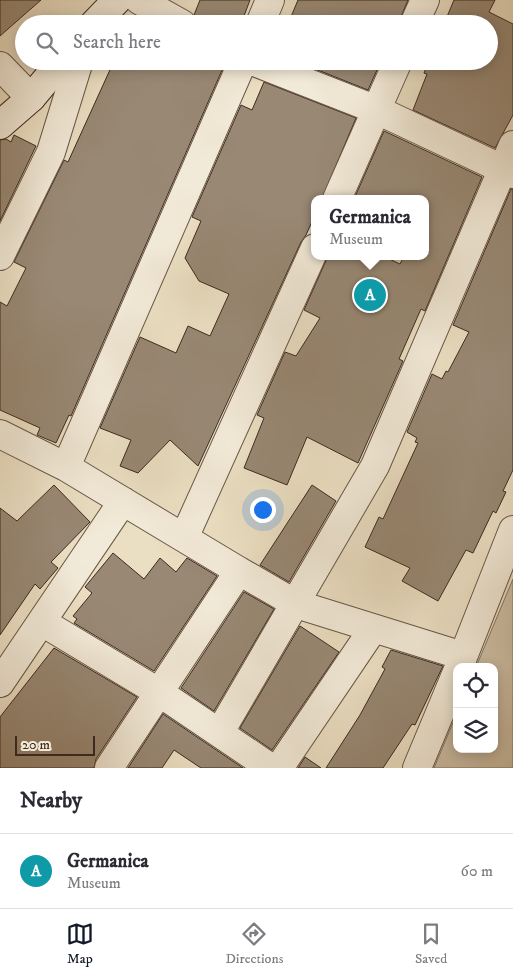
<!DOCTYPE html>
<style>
body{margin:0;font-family:"IM FELL DW Pica",serif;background:#f2f2f3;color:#2b2b33}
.controls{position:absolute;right:15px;bottom:15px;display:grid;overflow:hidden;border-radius:10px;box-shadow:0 2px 12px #0003}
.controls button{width:45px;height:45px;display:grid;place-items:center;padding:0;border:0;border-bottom:1px solid #e1e1e2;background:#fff;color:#2b2b33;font:25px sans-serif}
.scale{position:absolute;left:15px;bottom:12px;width:80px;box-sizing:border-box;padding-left:5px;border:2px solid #3e2a1e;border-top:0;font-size:14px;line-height:18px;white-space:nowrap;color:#3e2a1e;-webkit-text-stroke:4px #f2ead8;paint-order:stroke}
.you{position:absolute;left:262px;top:509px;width:18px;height:18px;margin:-12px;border:4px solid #fff;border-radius:50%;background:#1a73e8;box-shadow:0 0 0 8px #1a73e833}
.badge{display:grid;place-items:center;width:32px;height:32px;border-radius:50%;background:#111827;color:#fff;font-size:16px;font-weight:700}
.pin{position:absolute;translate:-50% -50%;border:2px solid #fff;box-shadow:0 1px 5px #0006}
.popup{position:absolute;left:311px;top:195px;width:118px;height:65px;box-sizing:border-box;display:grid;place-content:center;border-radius:10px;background:#fff;filter:drop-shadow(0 1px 4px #0005);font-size:16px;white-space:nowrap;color:#7c7c81}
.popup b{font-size:19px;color:#2b2b33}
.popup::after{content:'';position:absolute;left:50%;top:100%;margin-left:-10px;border:10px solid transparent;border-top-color:#fff}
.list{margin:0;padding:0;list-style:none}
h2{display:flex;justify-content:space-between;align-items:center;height:65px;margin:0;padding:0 20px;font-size:21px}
h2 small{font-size:16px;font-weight:400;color:#7c7c81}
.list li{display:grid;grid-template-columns:32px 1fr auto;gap:15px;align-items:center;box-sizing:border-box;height:75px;padding:0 20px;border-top:1px solid #e1e1e2}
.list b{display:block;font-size:19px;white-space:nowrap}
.list p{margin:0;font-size:16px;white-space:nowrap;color:#7c7c81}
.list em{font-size:16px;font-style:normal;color:#7c7c81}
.icon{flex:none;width:28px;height:28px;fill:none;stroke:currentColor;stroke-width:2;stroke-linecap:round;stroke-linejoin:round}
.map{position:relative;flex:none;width:513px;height:768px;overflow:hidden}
.search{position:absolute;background:#fff;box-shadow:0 2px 12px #0003;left:15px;right:15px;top:15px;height:55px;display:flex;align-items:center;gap:12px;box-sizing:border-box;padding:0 18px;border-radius:28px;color:#7c7c81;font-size:19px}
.sheet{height:140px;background:#fff}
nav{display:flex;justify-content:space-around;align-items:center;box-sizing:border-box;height:70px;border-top:1px solid #e1e1e2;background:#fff;font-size:14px;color:#7c7c81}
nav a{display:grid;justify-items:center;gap:2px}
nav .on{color:#111827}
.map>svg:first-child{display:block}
.green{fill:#cec0a7;stroke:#867562}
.building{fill:#988874;stroke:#3e2a1e}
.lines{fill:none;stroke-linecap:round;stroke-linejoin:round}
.street-casing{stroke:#695747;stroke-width:30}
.secondary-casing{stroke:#3e2a1e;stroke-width:30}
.street{stroke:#f2ead8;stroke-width:28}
.secondary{stroke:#f2ead8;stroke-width:28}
</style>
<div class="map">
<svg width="513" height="768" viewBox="0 0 513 768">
<rect width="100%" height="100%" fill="#ebdfc3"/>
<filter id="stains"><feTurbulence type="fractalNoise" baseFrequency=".004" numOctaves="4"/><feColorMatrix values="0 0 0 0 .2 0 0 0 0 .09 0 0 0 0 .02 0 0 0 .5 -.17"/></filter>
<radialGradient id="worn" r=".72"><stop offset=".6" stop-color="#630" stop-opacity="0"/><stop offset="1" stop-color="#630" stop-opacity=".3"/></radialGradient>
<!-- green -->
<path class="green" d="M513 579V768H434L457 713V749H494V667H476Z"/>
<!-- building -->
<path class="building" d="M0 0H41L0 36Z
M200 0H250L241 24H212L196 17 194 15Z
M298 0H408L398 24H288Z
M454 0H495L489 12 513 24V115L495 148 413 110 427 74 424 73 429 61H489V24H444Z
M134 15 149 24H131Z
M114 61H226L71 416 69 415 56 443 37 435 40 428 0 410V302L7 306 26 268 14 262 64 160 68 162Z
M295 61H381L368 90Z
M264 82 356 118 322 199H315V215L306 235 301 242 198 466 170 440 138 473 120 466 131 440 100 428 140 337 176 353 188 326 210 336 229 294 199 281 185 258 201 221 192 217 241 105 252 110Z
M384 131 482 177 425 311 421 309 399 359 403 361 358 463 307 437 287 485 244 468 264 418 257 415 285 352 296 356 320 318 304 310 328 256H383L400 264 404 256H425V199H354Z
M14 135 36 146 0 221V140L6 139 11 142Z
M511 189H513V470L503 491 506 492 496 513 493 511 473 553 466 550 438 601 402 581 410 568 365 547 379 517 383 519 418 443 415 442 417 438 407 432 432 374 442 379 446 371 448 372 469 332 453 325Z
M54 485 90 522 51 562 58 568 40 589 35 584 0 635V508L17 521Z
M312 485 336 501 289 582 260 565Z
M113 553 144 579 160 558 176 572 187 558 217 576 154 671 74 623 77 619 73 616 92 593 85 587Z
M244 592 274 609 214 711 181 688Z
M300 626 339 652 272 750 240 728Z
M54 648 137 697 96 759 94 768H0V717Z
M391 650 443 666 415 725 412 724 383 768H326L360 715 385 669 382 667Z
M163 714 243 768H201L174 750 162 768H128Z
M305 757 321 768H298Z"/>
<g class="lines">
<!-- street casing -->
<g class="street-casing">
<path id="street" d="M139 0 182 24
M260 24 270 0
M414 24 425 0
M252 61 377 110 513 174
M0 66 31 98
M337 199 398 61
M0 256 51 152 79 61
M0 434 66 467 184 538 315 248
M66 467 243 61
M239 571 296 604 463 656
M42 622 160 693 271 768
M459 667 513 530
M0 683 123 501
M220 732 375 466 513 145
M109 768 239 571 184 538
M279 768 373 629
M417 768 457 672"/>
</g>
<!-- secondary casing -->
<g class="secondary-casing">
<path id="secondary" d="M94 24 117 0
M0 125 31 98 62 61"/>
</g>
<!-- street -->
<use href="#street" class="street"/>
<!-- secondary -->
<use href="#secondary" class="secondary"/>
</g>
<rect width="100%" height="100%" filter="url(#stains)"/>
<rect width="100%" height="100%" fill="url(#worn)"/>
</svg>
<div class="controls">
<button><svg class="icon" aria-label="locate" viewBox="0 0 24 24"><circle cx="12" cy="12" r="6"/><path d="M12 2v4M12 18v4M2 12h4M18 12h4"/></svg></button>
<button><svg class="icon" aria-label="layers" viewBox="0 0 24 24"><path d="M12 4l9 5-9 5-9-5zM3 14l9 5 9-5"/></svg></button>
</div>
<div class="scale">20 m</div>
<div class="you"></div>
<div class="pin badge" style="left:370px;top:295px;background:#0f9aa8">A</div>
<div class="popup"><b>Germanica</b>Museum</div>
<div class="search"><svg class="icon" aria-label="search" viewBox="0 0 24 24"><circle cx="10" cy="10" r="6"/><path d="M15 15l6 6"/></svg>Search here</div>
</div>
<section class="sheet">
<h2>Nearby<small></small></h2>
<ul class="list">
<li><span class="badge" style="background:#0f9aa8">A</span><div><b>Germanica</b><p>Museum</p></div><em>60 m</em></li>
</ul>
</section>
<nav>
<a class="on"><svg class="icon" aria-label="map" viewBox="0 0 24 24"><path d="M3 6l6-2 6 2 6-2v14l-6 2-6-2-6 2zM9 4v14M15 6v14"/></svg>Map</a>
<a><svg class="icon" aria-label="directions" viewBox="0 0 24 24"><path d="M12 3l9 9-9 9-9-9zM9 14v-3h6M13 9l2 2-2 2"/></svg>Directions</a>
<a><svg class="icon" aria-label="saved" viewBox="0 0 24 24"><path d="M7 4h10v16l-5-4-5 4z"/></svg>Saved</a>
</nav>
